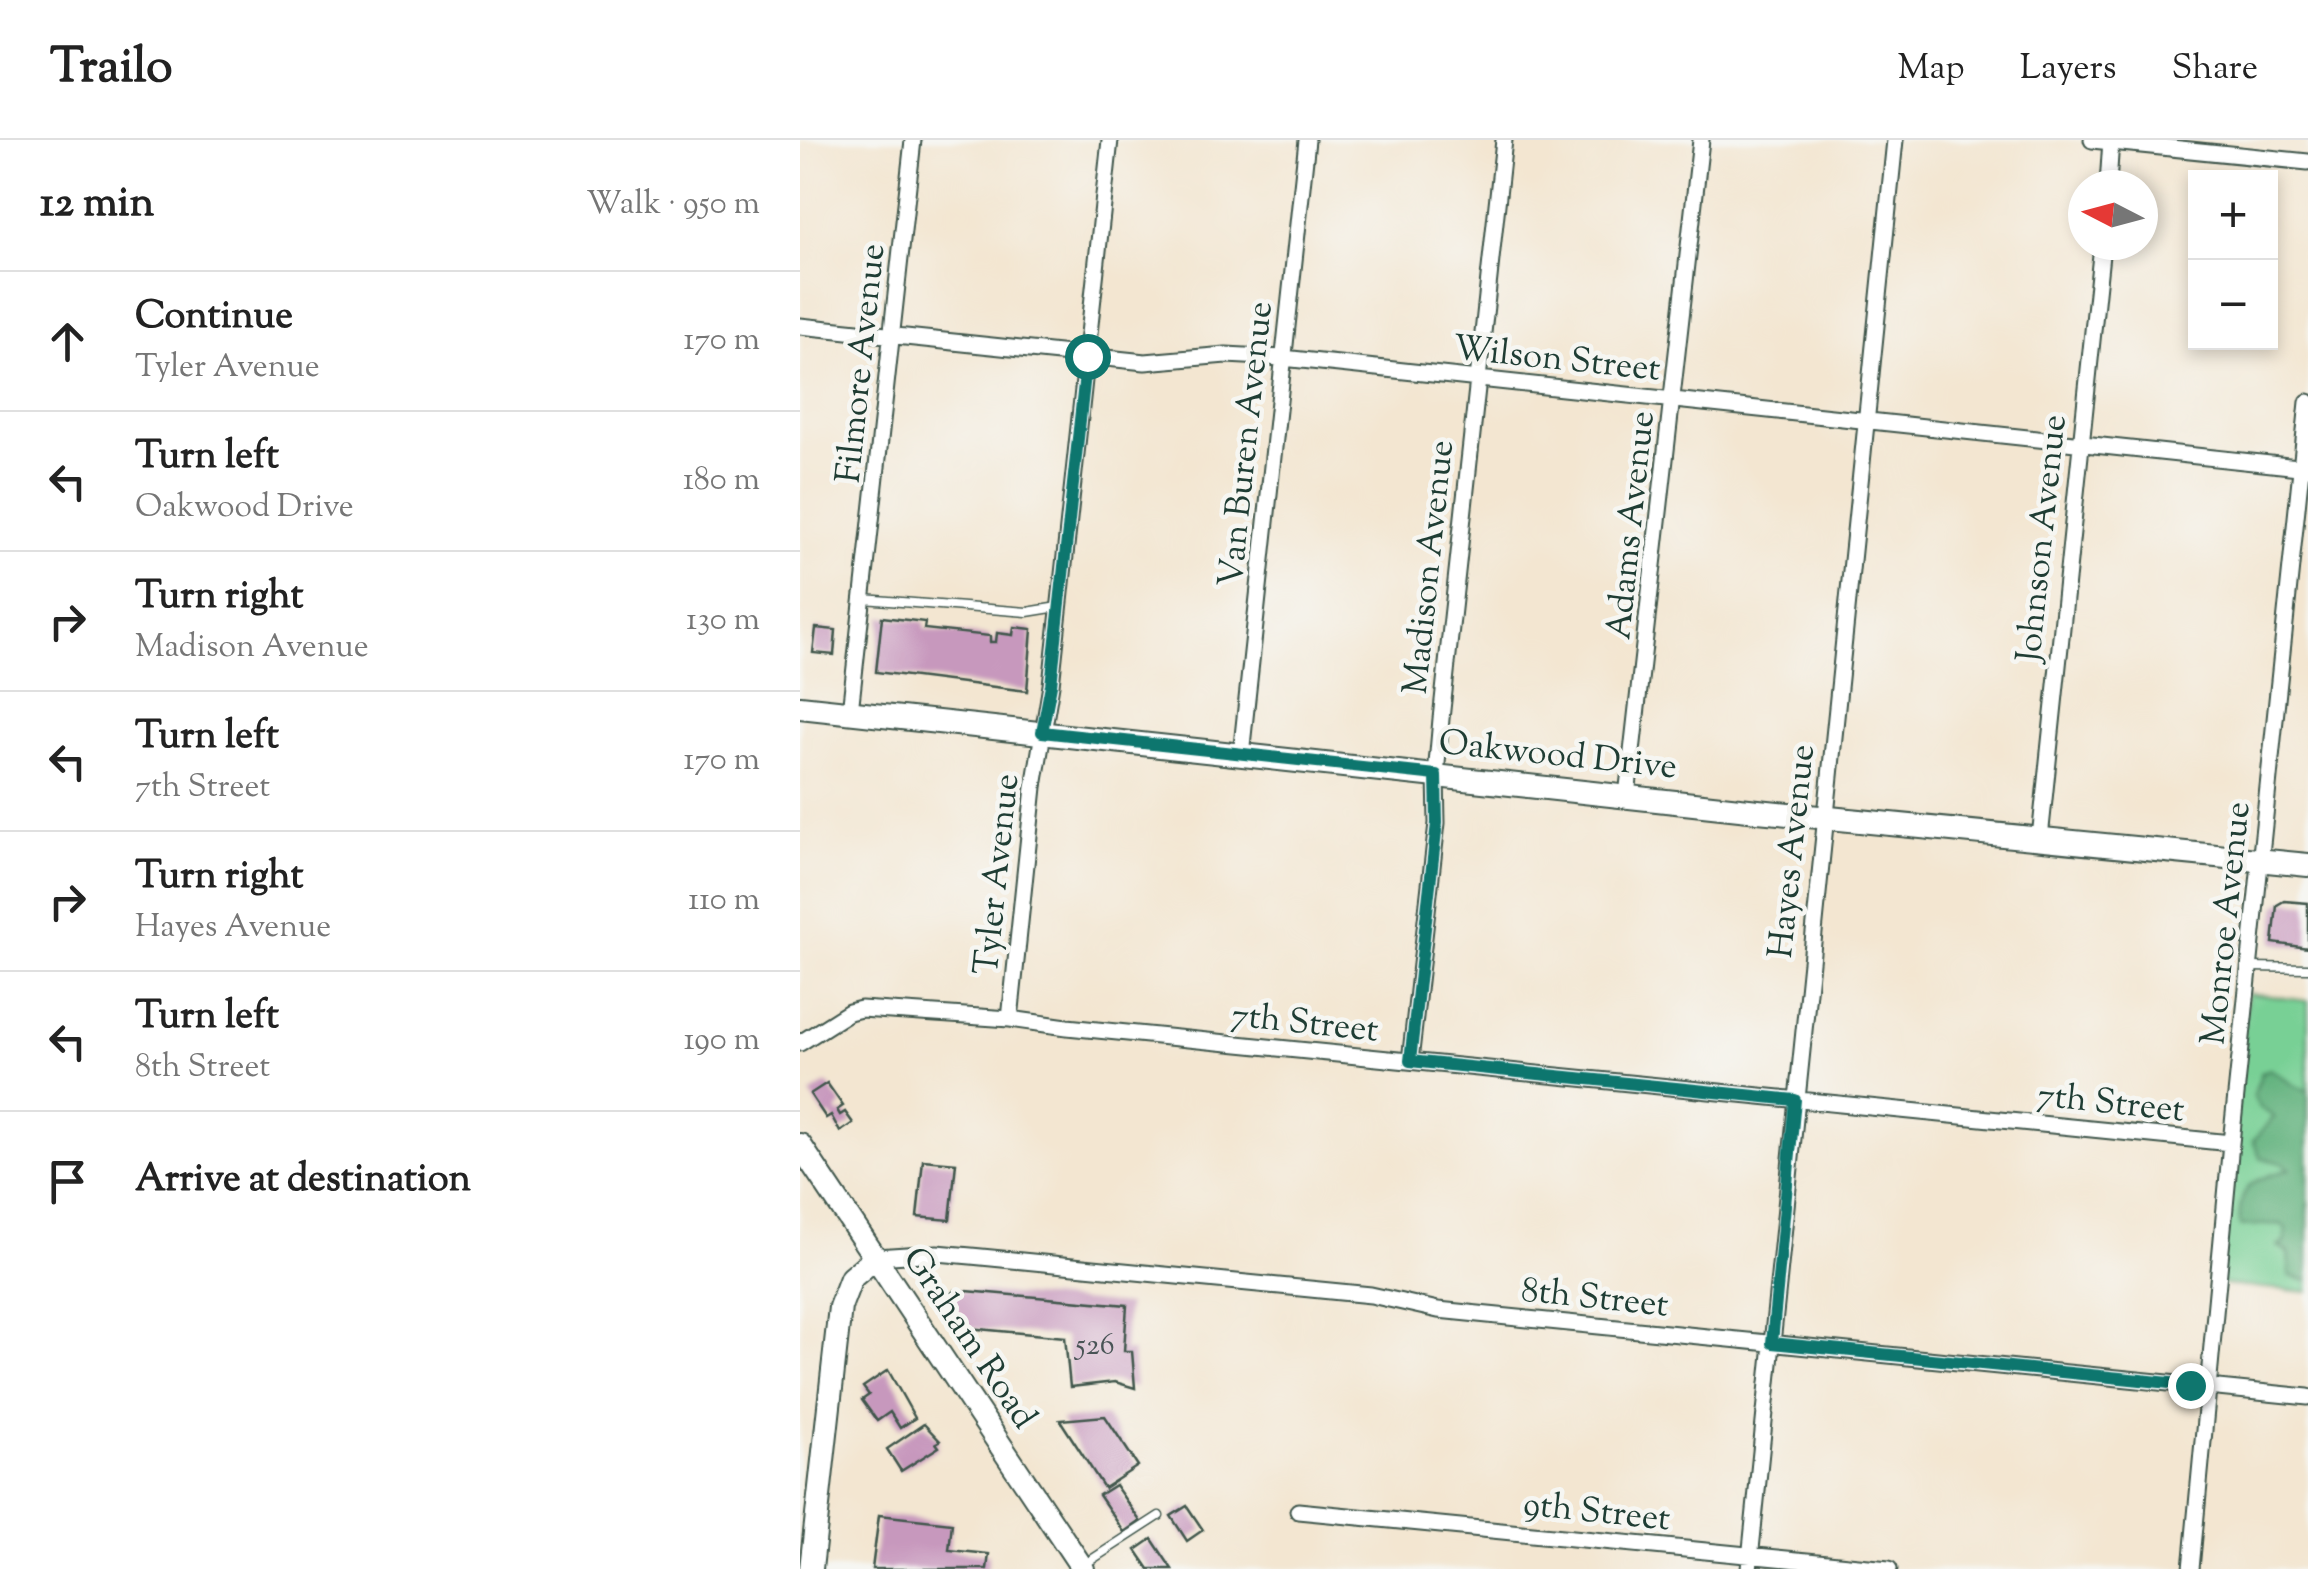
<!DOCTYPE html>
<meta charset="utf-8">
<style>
body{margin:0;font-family:"Sorts Mill Goudy",serif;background:#f6f6f6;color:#222}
.controls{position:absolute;right:30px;top:30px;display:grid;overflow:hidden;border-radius:0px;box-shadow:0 5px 15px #0003}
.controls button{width:90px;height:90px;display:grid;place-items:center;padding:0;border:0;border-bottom:2px solid #e0e0e0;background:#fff;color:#222;font:50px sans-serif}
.compass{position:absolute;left:1268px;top:30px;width:90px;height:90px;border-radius:50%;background:#fff;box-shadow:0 5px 15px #0003;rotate:276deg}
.stop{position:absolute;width:30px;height:30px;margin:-22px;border:8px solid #0f766e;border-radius:50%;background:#fff}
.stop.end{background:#0f766e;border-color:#fff;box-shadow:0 2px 10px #0008}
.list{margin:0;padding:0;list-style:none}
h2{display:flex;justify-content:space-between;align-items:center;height:130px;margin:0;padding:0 40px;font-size:42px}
h2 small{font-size:32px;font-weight:400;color:#767676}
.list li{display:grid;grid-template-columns:65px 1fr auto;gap:30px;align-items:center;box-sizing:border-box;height:140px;padding:0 40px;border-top:2px solid #e0e0e0}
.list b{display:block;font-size:38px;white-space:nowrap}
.list p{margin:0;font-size:32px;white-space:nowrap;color:#767676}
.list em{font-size:32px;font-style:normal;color:#767676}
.icon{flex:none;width:55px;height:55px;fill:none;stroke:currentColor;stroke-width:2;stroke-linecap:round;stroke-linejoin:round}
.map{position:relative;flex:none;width:1508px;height:1429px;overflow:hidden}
header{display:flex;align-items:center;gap:60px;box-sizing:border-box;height:140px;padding:0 50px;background:#fff;border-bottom:2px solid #e0e0e0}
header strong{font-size:48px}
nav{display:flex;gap:55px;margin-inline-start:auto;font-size:35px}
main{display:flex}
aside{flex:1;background:#fff}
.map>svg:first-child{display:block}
.green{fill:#78d095;stroke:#4c8664;stroke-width:2.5}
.forest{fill:#62b27e;stroke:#407859;stroke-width:2.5}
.building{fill:#c798bd}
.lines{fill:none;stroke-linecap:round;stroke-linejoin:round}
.lane-casing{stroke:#3f564c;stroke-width:11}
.street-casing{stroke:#3f564c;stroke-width:19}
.secondary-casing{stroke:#3f564c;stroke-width:26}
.lane{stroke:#fff;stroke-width:8}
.street{stroke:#fff;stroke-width:15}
.secondary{stroke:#fff;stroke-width:22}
.route{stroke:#0f766e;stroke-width:12}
.labels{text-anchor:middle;stroke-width:9;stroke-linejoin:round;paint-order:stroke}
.number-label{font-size:30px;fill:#495456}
.street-label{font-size:35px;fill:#1f3d34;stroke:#f6f6f2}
</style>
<header>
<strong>Trailo</strong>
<nav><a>Map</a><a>Layers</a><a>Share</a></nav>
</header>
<main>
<aside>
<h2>12 min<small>Walk · 950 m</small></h2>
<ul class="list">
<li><svg class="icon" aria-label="ahead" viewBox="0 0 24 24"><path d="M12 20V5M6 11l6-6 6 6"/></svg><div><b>Continue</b><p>Tyler Avenue</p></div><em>170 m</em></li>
<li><svg class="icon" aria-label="left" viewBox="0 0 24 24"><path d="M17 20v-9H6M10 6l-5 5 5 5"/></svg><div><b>Turn left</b><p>Oakwood Drive</p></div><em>180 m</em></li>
<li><svg class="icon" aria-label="right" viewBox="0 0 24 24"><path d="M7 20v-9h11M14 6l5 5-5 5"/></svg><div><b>Turn right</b><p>Madison Avenue</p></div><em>130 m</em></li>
<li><svg class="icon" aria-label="left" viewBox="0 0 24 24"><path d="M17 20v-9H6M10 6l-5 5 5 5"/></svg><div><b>Turn left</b><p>7th Street</p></div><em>170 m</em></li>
<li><svg class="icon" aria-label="right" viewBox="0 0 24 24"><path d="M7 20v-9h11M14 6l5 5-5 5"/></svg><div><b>Turn right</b><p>Hayes Avenue</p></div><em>110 m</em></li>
<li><svg class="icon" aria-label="left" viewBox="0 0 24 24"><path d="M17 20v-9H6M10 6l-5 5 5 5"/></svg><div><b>Turn left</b><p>8th Street</p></div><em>190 m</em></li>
<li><svg class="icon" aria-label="arrive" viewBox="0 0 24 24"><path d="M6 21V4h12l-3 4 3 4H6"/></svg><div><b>Arrive at destination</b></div></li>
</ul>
</aside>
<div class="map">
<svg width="1508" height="1429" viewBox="0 0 1508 1429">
<rect width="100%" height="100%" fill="#f6f6f2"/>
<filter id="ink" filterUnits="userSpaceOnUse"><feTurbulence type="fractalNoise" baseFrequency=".01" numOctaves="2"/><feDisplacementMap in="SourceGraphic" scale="20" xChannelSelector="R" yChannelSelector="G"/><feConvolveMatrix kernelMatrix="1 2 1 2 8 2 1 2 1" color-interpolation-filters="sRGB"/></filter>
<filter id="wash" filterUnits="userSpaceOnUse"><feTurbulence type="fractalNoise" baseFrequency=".0048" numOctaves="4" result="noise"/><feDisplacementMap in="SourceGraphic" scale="40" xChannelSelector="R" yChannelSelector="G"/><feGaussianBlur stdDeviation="2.25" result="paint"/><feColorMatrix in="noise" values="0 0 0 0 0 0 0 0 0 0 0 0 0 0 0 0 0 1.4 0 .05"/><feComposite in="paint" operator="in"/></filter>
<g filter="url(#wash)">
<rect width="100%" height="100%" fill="#f3e6d1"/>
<!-- green -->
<path class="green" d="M1447 853 1508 861V1152L1419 1144Z"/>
<!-- forest -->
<path class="forest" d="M1470 929C1485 937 1491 947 1508 950V1141L1490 1136 1488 1113 1478 1106 1485 1103 1486 1088 1480 1084 1440 1086C1437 1042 1455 1040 1490 1029L1483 1023 1461 1018 1453 1001 1474 977 1459 967 1453 956 1462 932Z"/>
<g id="blocks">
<!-- building -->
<path class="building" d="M82 477 125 482 124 489 190 496V502H196L197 493 213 495 214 487 232 489 227 551 76 532Z
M16 488 36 490 34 515 13 513Z
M1484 761 1508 763V808L1473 803 1477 765Z
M27 943 43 966 37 970 40 975 45 972 53 983 40 992 31 975 26 978 10 954Z
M123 1020 156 1023 150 1080 117 1077Z
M155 1150 327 1165 324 1211H332L335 1248 315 1242 270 1247 265 1197 168 1188 149 1155Z
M88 1230 115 1278 100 1288 90 1272 77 1281 62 1260 69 1255 63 1247Z
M305 1276 338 1326 304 1348 260 1280Z
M124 1284 140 1301 136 1303 139 1307 101 1331 87 1309Z
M315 1345 340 1381 324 1392 299 1355Z
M387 1366 403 1390 387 1401 371 1376Z
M79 1375 152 1383 149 1410 189 1414 187 1429H72Z
M352 1399 372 1429H349L336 1410Z"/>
</g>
</g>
<g filter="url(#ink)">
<use href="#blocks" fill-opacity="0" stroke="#3f564c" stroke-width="2.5"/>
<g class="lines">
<!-- lane casing -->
<g class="lane-casing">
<path id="lane" d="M64 459 227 472 258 467
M1450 827 1508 828
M285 1424 359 1376"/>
</g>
<!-- street casing -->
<g class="street-casing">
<path id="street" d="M1292 0 1508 22
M1308 45 1311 0
M0 186 345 222 426 215 483 218 1508 328
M50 572 113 0
M441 615 507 0
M827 656 901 0
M1240 698 1302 105
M210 879 234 647 251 545 310 0
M0 903 49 872 61 869 210 879 267 887 1431 1003
M610 921 637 683 636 635 641 579 704 0
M76 1117 137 1113 171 1116 571 1155 638 1170 1508 1257
M498 1371 1089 1429
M949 1429 1095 0
M1391 1429 1431 1003 1508 262"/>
</g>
<!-- secondary casing -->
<g class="secondary-casing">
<path id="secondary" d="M0 567 958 671 1508 725
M0 1005 283 1429
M11 1429 40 1167 51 1138 76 1117"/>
</g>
<!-- lane -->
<use href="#lane" class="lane"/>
<!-- street -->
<use href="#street" class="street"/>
<!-- secondary -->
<use href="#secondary" class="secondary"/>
</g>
</g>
<g class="lines" filter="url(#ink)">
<!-- route -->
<path class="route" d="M287 216 251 545 242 592 636 635 637 683 610 921 995 960 972 1203 1390 1245"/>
</g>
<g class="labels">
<!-- number labels -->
<g class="number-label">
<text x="295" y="1214">526</text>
</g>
<!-- street labels -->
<g class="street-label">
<text transform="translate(757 217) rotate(6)" y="12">Wilson Street</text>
<text transform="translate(59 223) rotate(-84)" y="12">Filmore Avenue</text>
<text transform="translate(444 304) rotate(-84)" y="12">Van Buren Avenue</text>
<text transform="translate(829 385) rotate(-84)" y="12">Adams Avenue</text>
<text transform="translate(1240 398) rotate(-84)" y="12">Johnson Avenue</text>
<text transform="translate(627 427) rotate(-84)" y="12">Madison Avenue</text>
<text transform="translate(758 613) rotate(6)" y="12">Oakwood Drive</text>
<text transform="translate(990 711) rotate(-84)" y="12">Hayes Avenue</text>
<text transform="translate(195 734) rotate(-84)" y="12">Tyler Avenue</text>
<text transform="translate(1424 783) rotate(-84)" y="12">Monroe Avenue</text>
<text transform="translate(505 881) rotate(6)" y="12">7th Street</text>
<text transform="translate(1311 961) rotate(6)" y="12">7th Street</text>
<text transform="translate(795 1156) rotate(6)" y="12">8th Street</text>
<text transform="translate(171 1197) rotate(56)" y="12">Graham Road</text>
<text transform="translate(797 1370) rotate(6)" y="12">9th Street</text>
</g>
</g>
</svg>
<div class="controls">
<button>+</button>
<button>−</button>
</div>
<svg class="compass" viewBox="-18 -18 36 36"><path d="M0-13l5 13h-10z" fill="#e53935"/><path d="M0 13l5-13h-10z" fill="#767676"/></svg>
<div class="stop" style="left:287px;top:216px"></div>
<div class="stop end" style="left:1390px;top:1245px"></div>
</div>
</main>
